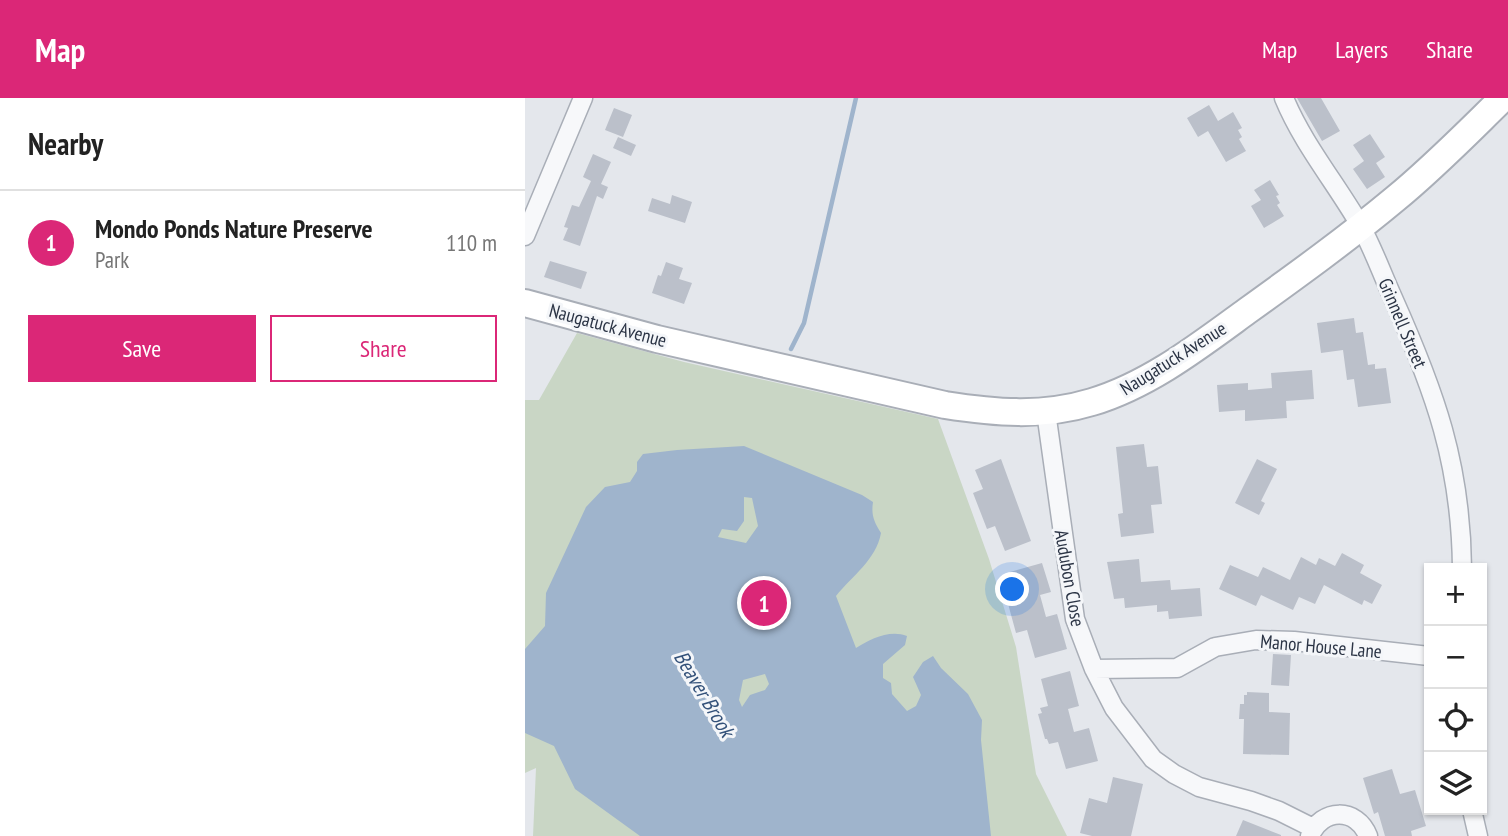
<!DOCTYPE html>
<meta charset="utf-8">
<style>
body{margin:0;font-family:"PT Sans Narrow",sans-serif;background:#f6f6f6;color:#222}
.controls{position:absolute;right:21px;bottom:21px;display:grid;overflow:hidden;border-radius:0px;box-shadow:0 2px 5px #0004}
.controls button{width:63px;height:63px;display:grid;place-items:center;padding:0;border:0;border-bottom:2px solid #e0e0e0;background:#fff;color:#222;font:35px sans-serif}
.you{position:absolute;left:488px;top:492px;width:24px;height:24px;margin:-18px;border:5px solid #fff;border-radius:50%;background:#1a73e8;box-shadow:0 0 0 10px #1a73e833}
.badge{display:grid;place-items:center;width:46px;height:46px;border-radius:50%;background:#db2777;color:#fff;font-size:23px;font-weight:700}
.pin{position:absolute;translate:-50% -50%;border:4px solid #fff;box-shadow:0 2px 7px #0006}
.list{margin:0;padding:0;list-style:none}
h2{display:flex;justify-content:space-between;align-items:center;height:91px;margin:0;padding:0 28px;font-size:30px}
h2 small{font-size:23px;font-weight:400;color:#767676}
.list li{display:grid;grid-template-columns:46px 1fr auto;gap:21px;align-items:center;box-sizing:border-box;height:105px;padding:0 28px;border-top:2px solid #e0e0e0}
.list b{display:block;font-size:26px;white-space:nowrap}
.list p{margin:0;font-size:23px;white-space:nowrap;color:#767676}
.list em{font-size:23px;font-style:normal;color:#767676}
.actions{display:flex;gap:14px;padding:21px 28px}
.actions a{flex:1;padding:16px 0;border:2px solid #db2777;border-radius:0px;text-align:center;font-size:24px;color:#db2777}
.actions .main{background:#db2777;color:#fff}
.icon{flex:none;width:38px;height:38px;fill:none;stroke:currentColor;stroke-width:2;stroke-linecap:round;stroke-linejoin:round}
.map{position:relative;flex:none;width:983px;height:738px;overflow:hidden}
header{display:flex;align-items:center;gap:42px;box-sizing:border-box;height:98px;padding:0 35px;background:#db2777;color:#fff}
header strong{font-size:33px}
nav{display:flex;gap:38px;margin-inline-start:auto;font-size:24px}
main{display:flex}
aside{flex:1;background:#fff}
.map>svg:first-child{display:block}
.green{fill:#c9d6c5}
.water{fill:#9fb4cc;fill-rule:evenodd}
.lines{fill:none;stroke-linecap:round;stroke-linejoin:round}
.stream{stroke:#9fb4cc;stroke-width:4.5}
.building{fill:#bbc0ca}
.street-casing{stroke:#a9aeb7;stroke-width:21}
.secondary-casing{stroke:#a9aeb7;stroke-width:30}
.street{stroke:#f7f8fa;stroke-width:18}
.secondary{stroke:#fff;stroke-width:26}
.labels{text-anchor:middle;stroke-width:6;stroke-linejoin:round;paint-order:stroke}
.street-label{font-size:19px;fill:#2b3445;stroke:#f4f6f9}
.water-label{font-size:21px;font-style:italic;fill:#34527a;stroke:#f4f6f9}
</style>
<header>
<strong>Map</strong>
<nav><a>Map</a><a>Layers</a><a>Share</a></nav>
</header>
<main>
<aside>
<h2>Nearby<small></small></h2>
<ul class="list">
<li><span class="badge">1</span><div><b>Mondo Ponds Nature Preserve</b><p>Park</p></div><em>110 m</em></li>
</ul>
<div class="actions"><a class="main">Save</a><a>Share</a></div>
</aside>
<div class="map">
<svg width="983" height="738" viewBox="0 0 983 738">
<rect width="100%" height="100%" fill="#e4e7ec"/>
<!-- green -->
<path class="green" d="M52 235 159 264 413 321 464 461 491 549 511 676 542 738H8L11 670 0 675V302H14Z"/>
<!-- water -->
<path class="water" d="M219 348 337 397 348 404C346 417 349 424 356 435 351 462 327 478 311 498L331 550C345 541 365 531 382 538L380 547 358 566V580L366 585 367 596 382 613 391 608 396 597 388 579 398 564 408 558 416 570 443 596 457 622 456 642 466 738H115L50 691 29 648 0 635V551L20 528 21 495 61 409 80 389 105 384 112 373V364L118 356 152 352ZM219 399 227 400 233 428 221 445 193 439 197 431 212 433 219 423ZM240 576 244 586 240 592 225 597 217 609 214 602 218 582Z"/>
<g class="lines">
<!-- stream -->
<path class="stream" d="M266 251 279 225 331 0"/>
</g>
<!-- building -->
<path class="building" d="M772 0H796L815 33 797 43Z
M684 7 693 23 708 14 717 30 713 32 717 39 714 41 721 53 701 64 683 33 673 39 662 20Z
M89 10 107 17 98 39 80 32Z
M845 36 860 59 851 65 860 79 842 91 828 71 839 63 828 47Z
M93 39 111 47 106 58 88 50Z
M68 56 86 64 76 86 83 89 78 101 72 98 55 148 38 142 43 130 39 129 47 107 54 109 66 83 58 79Z
M745 82 754 97 751 98 755 105 752 107 759 118 739 130 726 108 736 102 729 92Z
M147 97 167 104 160 125 123 113 127 100 145 106Z
M25 163 62 174 56 191 19 179Z
M141 164 158 170 154 181 167 185 159 206 127 195 133 177 136 178Z
M829 220 831 235 838 234 843 267 850 266V271L861 270 866 305 833 309 829 281 822 282 818 252 796 255 792 225Z
M787 272 789 301 761 303 762 320 720 323V312L694 314 692 287 723 285V292L747 290 746 275Z
M619 346 622 369 633 368 637 406 626 407 629 435 596 439 593 416 598 415 591 349Z
M476 361 506 443 480 453 470 428 462 431 448 395 458 391 450 372Z
M732 361 752 371 736 403 740 405 734 417 710 405Z
M817 455 839 467 835 475 857 487 847 506 839 502 837 507 799 487 790 506 774 499 768 512 736 497 731 508 694 491 705 467 733 479 738 469 765 482 776 459 791 467 794 460 810 468Z
M614 461 616 484 645 482 646 492 675 490 677 518 644 521 643 513 632 514V507L600 510 599 500 589 501 582 464Z
M517 465 526 494 515 497 521 519 532 516 542 551 510 560 502 532 491 535 482 502 493 499 485 474Z
M748 556 766 557 764 588 746 587Z
M545 573 554 608 543 611 549 634 564 630 573 663 541 671 533 644 524 646 522 641H520L513 616 517 615 515 610 523 608 516 581Z
M722 594 744 595V614L765 615 764 657 718 656 719 621H714L715 606H719V597H722Z
M867 671 875 696 890 692 901 728 886 733 887 738H860L853 714 849 716 838 680Z
M588 679 618 686 606 738H567L555 735 564 700 582 705Z
M718 722 756 737V738H711Z"/>
<g class="lines">
<!-- street casing -->
<g class="street-casing">
<path id="street" d="M759 0C778 46 810 84 835 127 848 150 857 176 868 200 910 294 936 366 937 470
M0 138 58 0
M521 314 550 521 569 571 589 610 628 661 649 676 674 689 726 703 754 713 788 730
M569 571 652 570 690 549 731 542 769 543 904 558
M947 712 953 738
M785 738C796 710 832 709 843 738"/>
</g>
<!-- secondary casing -->
<g class="secondary-casing">
<path id="secondary" d="M0 205 132 241 420 307C471 315 518 319 567 304 624 287 674 248 722 213 772 177 822 141 870 101 908 70 943 34 978 0"/>
</g>
<!-- street -->
<use href="#street" class="street"/>
<!-- secondary -->
<use href="#secondary" class="secondary"/>
</g>
<g class="labels">
<!-- street labels -->
<g class="street-label">
<text transform="translate(878 225) rotate(67)" y="7">Grinnell Street</text>
<text transform="translate(83 227) rotate(15)" y="7">Naugatuck Avenue</text>
<text transform="translate(648 260) rotate(-32)" y="7">Naugatuck Avenue</text>
<text transform="translate(545 480) rotate(80)" y="7">Audubon Close</text>
<text transform="translate(796 548) rotate(5)" y="7">Manor House Lane</text>
</g>
<!-- water labels -->
<g class="water-label">
<text transform="translate(179 596) rotate(59)" y="7">Beaver Brook</text>
</g>
</g>
</svg>
<div class="controls">
<button>+</button>
<button>−</button>
<button><svg class="icon" aria-label="locate" viewBox="0 0 24 24"><circle cx="12" cy="12" r="6"/><path d="M12 2v4M12 18v4M2 12h4M18 12h4"/></svg></button>
<button><svg class="icon" aria-label="layers" viewBox="0 0 24 24"><path d="M12 4l9 5-9 5-9-5zM3 14l9 5 9-5"/></svg></button>
</div>
<div class="you"></div>
<div class="pin badge" style="left:239px;top:505px">1</div>
</div>
</main>
